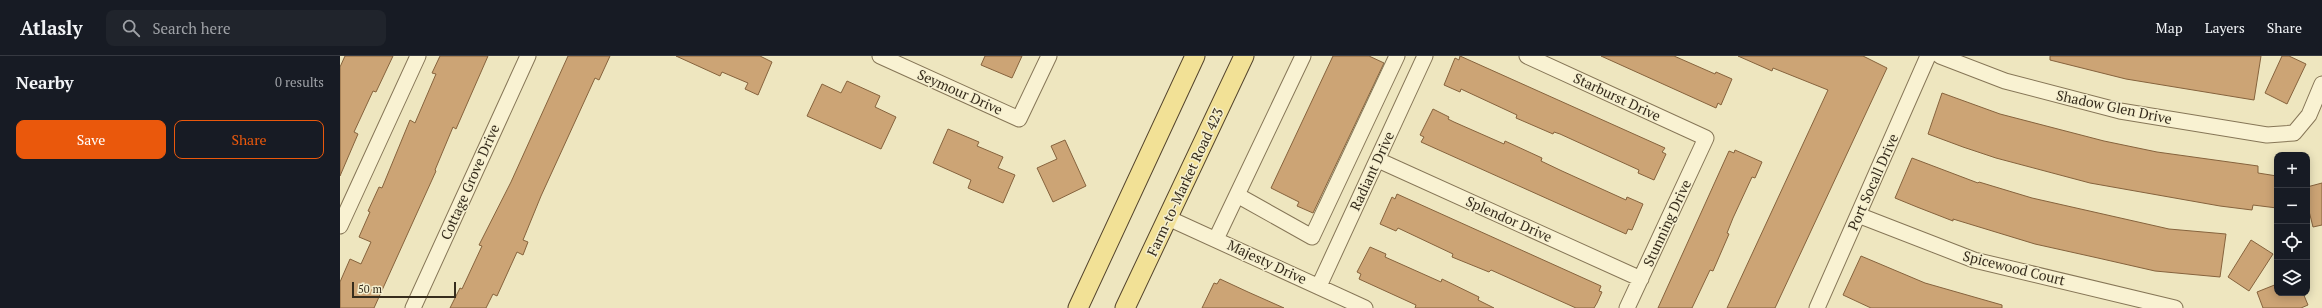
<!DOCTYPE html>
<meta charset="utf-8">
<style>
body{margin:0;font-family:"PT Serif",serif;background:#20242c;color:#f1f3f6}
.controls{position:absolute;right:12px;bottom:12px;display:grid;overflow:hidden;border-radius:8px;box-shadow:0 2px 10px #0003}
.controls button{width:36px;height:36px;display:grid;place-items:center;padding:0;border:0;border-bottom:1px solid #363941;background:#171b24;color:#f1f3f6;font:20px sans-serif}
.scale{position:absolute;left:12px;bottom:10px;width:104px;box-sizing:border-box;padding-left:4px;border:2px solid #362c1c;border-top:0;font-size:11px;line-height:14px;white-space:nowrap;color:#362c1c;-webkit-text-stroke:3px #f5efcf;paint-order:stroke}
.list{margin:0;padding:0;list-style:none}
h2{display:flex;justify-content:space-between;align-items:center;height:52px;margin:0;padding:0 16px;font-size:17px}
h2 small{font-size:13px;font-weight:400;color:#9ea1a6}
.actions{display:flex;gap:8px;padding:12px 16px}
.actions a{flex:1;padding:9px 0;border:1px solid #ea580c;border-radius:8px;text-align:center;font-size:14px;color:#ea580c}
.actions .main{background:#ea580c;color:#fff}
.icon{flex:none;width:22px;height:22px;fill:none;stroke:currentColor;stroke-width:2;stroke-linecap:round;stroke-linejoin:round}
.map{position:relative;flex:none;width:1982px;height:252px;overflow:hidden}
header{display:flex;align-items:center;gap:24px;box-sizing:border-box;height:56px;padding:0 20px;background:#171b24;border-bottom:1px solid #363941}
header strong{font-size:19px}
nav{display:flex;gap:22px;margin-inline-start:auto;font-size:14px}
.search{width:280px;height:36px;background:#20242c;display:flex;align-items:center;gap:10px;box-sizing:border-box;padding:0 14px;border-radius:8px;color:#9ea1a6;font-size:15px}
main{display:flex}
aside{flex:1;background:#171b24}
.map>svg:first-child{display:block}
.building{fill:#cca475;stroke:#86633d}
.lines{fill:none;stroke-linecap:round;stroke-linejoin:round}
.minor-casing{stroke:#867657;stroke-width:17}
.major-casing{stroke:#54442c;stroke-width:21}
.minor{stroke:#f9f2d2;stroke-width:15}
.major{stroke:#f2e196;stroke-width:19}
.labels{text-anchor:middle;stroke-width:3;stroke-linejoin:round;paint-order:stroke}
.street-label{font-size:14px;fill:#362c1c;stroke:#f5efcf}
</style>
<header>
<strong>Atlasly</strong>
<div class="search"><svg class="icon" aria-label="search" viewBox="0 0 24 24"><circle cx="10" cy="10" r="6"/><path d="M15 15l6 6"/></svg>Search here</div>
<nav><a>Map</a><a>Layers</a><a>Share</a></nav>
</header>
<main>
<aside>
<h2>Nearby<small>0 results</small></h2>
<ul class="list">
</ul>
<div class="actions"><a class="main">Save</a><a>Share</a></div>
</aside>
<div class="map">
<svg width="1982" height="252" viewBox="0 0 1982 252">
<rect width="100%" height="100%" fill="#eee6bf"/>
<!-- building -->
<path class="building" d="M5 0H53L36 36 33 35 14 76 18 78 0 120V11Z
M100 0H148L116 73 113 71 95 114 96 115 34 252H0V226L10 203 21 208 31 186 19 181 30 156 28 155 39 131 42 132 70 64 75 67 96 18 92 17Z
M228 0H270L259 24 255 22 201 140 183 184 188 186 183 199 177 196 157 240 153 238 146 252H110L120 232 122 233 142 190 139 189 171 126Z
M336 0H420L432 6 418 39 405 33 408 27 382 16 380 20Z
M645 0H682L672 22 641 9Z
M993 0H1029L1044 7 973 157 957 150 959 146 931 132Z
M1120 0 1325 92 1322 96 1326 98 1314 124 1298 117 1299 114 1220 78 1214 76 1213 78 1176 62 1177 59 1121 33 1120 36 1104 29 1115 2 1119 4Z
M1261 0H1334L1375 18 1376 16 1392 23 1381 49 1378 47 1376 52Z
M1398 0H1523L1547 12 1435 252H1387L1488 34 1433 12 1432 15Z
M1710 0H1921L1914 44 1786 23 1710 4Z
M1942 0H1949L1966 8 1947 48 1925 37Z
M507 25 540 40 535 51 556 61 541 93 467 60 482 28 501 37Z
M1602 37 1660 58 1764 85 1817 96 1918 110V117L1937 120V152L1913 149 1912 154 1880 150 1750 127 1656 102 1623 91 1588 78Z
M1093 53 1109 61 1108 63 1114 66 1164 88 1165 85 1202 102 1201 105 1222 115 1286 144 1287 141 1303 148 1292 174 1288 173 1286 178 1081 86 1084 81 1080 79Z
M608 73 639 86 637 90 663 101 658 112 675 119 663 147 628 132 631 124 593 107Z
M725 84 746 130 713 146 697 112 717 103 711 90Z
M1395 94 1422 106 1415 122 1412 121 1393 162 1387 177 1389 178 1373 215 1370 214 1352 252H1318L1389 95 1394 97Z
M1572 102 1638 127 1639 126 1692 142 1829 173 1886 178 1880 221 1815 215 1758 202 1695 188 1613 163V165L1577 151 1555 142Z
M1982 127V169L1973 171 1969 155H1967V131Z
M1057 138 1261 230 1259 235 1262 236 1257 247 1254 252H1236L1151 214 1149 216 1112 201 1113 198 1058 172 1056 175 1040 168 1052 141 1055 143Z
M1911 184 1933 198 1909 235 1888 221Z
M1030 191 1046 198 1045 201 1101 226 1102 223 1139 241 1138 244 1154 252H1075L1076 249 1019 223 1021 218 1017 216Z
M1521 200 1585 227 1662 249V252H1531L1503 239Z
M880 223 908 236 944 252H862L874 227 877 228Z
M1937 228V237H1963L1968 249 1961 252H1923L1917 236Z"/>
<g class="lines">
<!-- minor casing -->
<g class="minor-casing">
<path id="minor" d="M540 0 679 63 709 0
M1187 0 1366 82 1287 252
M1600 0 1665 25 1780 55 1927 79 1954 77 1969 59 1982 28
M1038 104 1301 223
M897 139 972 181 1057 0
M1518 159 1634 204 1835 252
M828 162 1025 252
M0 170 78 0
M876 183 963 0
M979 230 1085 0
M73 252 188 0
M1477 252 1588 0"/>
</g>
<!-- major casing -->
<g class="major-casing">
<path id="major" d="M738 252 855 0
M785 252 904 0"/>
</g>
<!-- minor -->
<use href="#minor" class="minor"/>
<!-- major -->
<use href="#major" class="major"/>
</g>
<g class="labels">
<!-- street labels -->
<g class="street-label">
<text transform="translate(620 36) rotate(24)" y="5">Seymour Drive</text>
<text transform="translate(1277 41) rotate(25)" y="5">Starburst Drive</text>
<text transform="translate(1774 51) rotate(12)" y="5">Shadow Glen Drive</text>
<text transform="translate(1032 115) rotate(-65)" y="5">Radiant Drive</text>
<text transform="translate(130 126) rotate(-66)" y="5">Cottage Grove Drive</text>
<text transform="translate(845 126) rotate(-65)" y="5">Farm-to-Market Road 423</text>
<text transform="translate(1533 126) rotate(-66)" y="5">Port Socall Drive</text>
<text transform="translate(1169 163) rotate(24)" y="5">Splendor Drive</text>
<text transform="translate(1327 167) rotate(-65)" y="5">Stunning Drive</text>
<text transform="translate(927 206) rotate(25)" y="5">Majesty Drive</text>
<text transform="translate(1674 212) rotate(14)" y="5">Spicewood Court</text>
</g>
</g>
</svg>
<div class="controls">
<button>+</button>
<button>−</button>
<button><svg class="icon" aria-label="locate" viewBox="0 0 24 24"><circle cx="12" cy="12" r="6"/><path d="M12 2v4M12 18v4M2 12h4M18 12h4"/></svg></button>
<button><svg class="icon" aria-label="layers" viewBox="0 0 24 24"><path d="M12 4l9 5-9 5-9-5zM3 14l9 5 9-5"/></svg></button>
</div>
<div class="scale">50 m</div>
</div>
</main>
